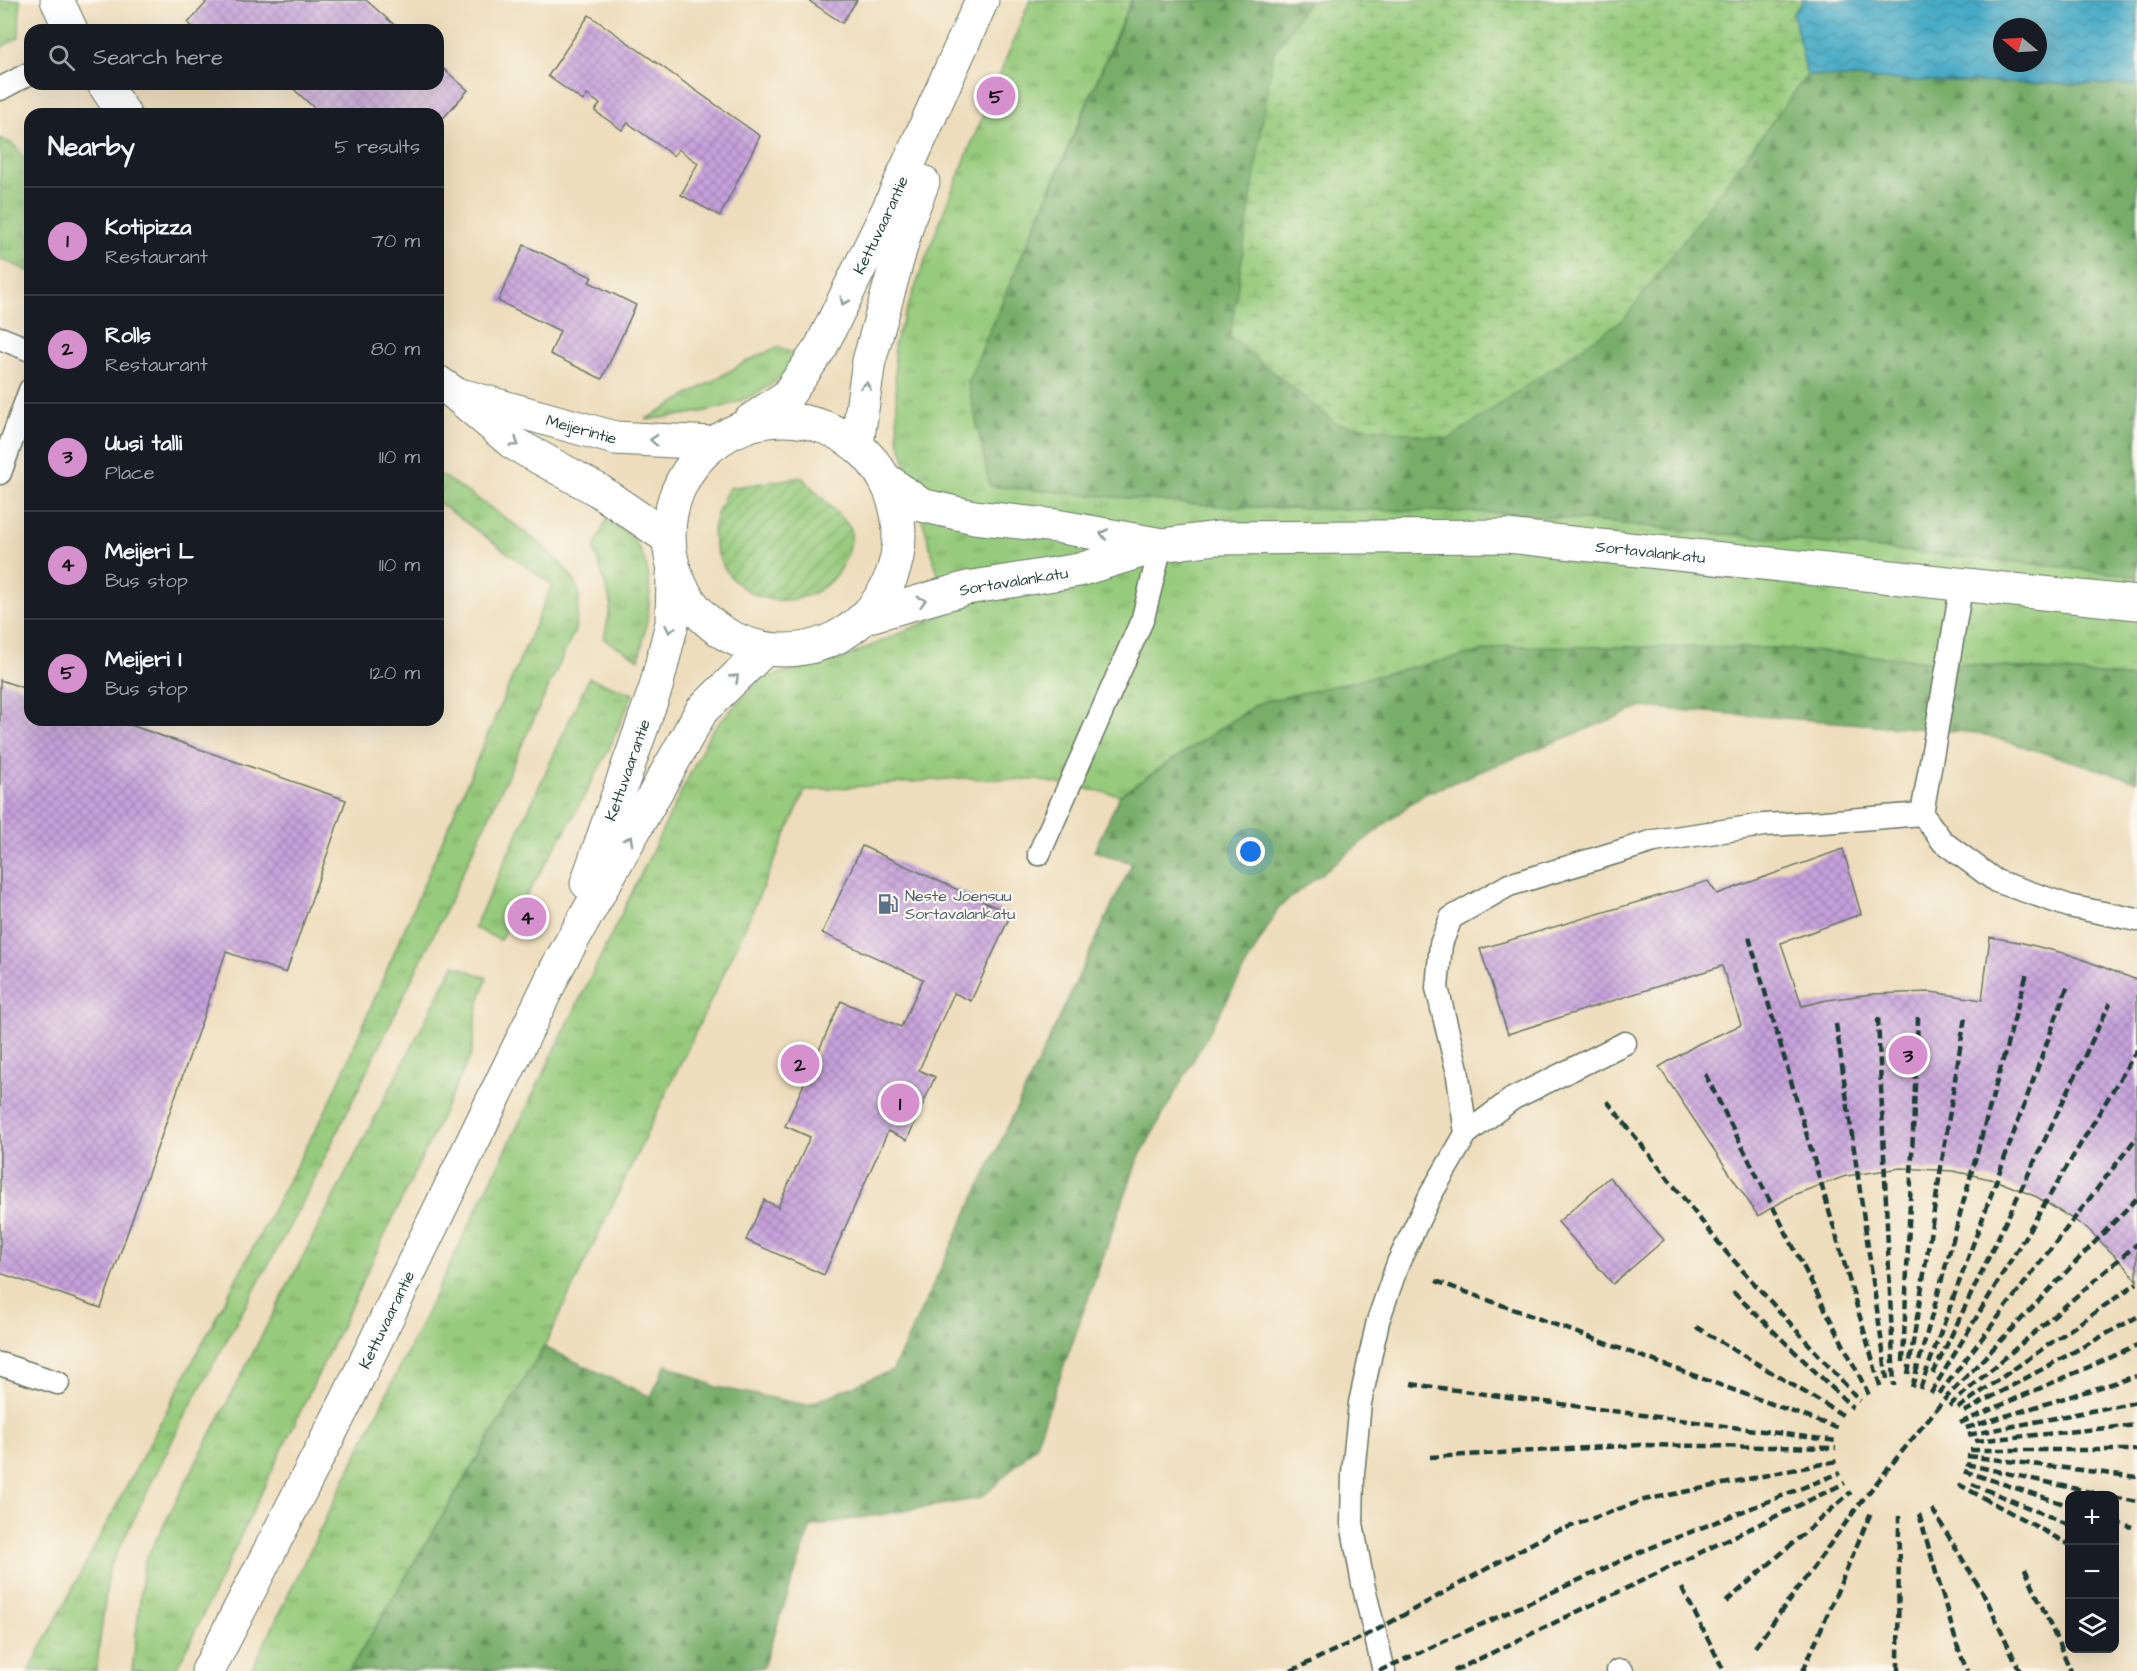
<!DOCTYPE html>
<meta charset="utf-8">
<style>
body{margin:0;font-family:"Architects Daughter",sans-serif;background:#242831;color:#f1f3f6}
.controls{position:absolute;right:18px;bottom:18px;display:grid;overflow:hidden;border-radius:12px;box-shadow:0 6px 24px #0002}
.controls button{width:54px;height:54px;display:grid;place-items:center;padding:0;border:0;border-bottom:2px solid #363941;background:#171b24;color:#f1f3f6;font:30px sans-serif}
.compass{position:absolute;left:1993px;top:18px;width:54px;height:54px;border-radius:50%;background:#171b24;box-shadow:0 6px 24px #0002;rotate:288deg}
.you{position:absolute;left:1251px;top:852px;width:21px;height:21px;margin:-15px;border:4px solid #fff;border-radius:50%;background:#1a73e8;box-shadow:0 0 0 9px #1a73e833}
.badge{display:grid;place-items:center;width:39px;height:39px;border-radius:50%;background:#d690ce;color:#111;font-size:20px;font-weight:700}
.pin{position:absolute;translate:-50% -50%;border:3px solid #fff;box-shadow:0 2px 6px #0006}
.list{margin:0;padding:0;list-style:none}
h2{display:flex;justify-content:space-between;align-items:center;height:78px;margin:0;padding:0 24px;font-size:26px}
h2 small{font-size:20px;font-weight:400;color:#9ea1a6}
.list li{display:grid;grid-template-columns:39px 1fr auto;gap:18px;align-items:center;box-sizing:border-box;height:108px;padding:0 24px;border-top:2px solid #363941}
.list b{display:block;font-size:22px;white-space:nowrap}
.list p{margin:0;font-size:20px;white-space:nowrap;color:#9ea1a6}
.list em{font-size:20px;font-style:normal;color:#9ea1a6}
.icon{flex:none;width:33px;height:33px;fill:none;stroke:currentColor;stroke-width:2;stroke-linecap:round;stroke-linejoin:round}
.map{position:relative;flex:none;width:2137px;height:1671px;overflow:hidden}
.search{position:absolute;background:#171b24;box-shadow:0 6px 24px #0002;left:24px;top:24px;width:420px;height:66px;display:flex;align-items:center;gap:15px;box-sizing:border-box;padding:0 21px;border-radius:18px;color:#9ea1a6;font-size:22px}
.panel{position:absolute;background:#171b24;box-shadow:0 6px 24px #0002;left:24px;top:108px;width:420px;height:618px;border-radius:18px}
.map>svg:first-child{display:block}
.grass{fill:url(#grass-tufts);stroke:#5a8458;stroke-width:1.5}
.forest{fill:url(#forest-firs);stroke:#4c7650;stroke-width:1.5}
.wetland{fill:url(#wetland-marsh);stroke:#5a8458;stroke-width:1.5}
.garden{fill:url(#garden-furrows);stroke:#5a8458;stroke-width:1.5}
.water{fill:url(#water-waves);stroke:#32747d;stroke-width:1.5;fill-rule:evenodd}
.building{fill:url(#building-cross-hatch)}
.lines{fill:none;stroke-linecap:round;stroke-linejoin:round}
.lane-casing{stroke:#677564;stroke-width:25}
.street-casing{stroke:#677564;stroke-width:35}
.secondary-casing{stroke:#677564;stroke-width:35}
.lane{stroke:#fff;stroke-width:22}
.street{stroke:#fff;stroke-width:33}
.secondary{stroke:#fff;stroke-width:33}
.rail{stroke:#1f3d34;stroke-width:4.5;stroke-dasharray:9 4.5;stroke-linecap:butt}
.oneway{stroke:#8f9e9a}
.labels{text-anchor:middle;stroke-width:4.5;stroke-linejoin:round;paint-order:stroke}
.street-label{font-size:16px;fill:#1f3d34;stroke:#fbf7ec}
.service-label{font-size:16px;fill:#4e5e75;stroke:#fbf7ec;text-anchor:start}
</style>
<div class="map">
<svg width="2137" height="1671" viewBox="0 0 2137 1671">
<defs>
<pattern id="grass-tufts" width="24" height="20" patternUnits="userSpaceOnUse" patternTransform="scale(1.5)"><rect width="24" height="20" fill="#96ca7b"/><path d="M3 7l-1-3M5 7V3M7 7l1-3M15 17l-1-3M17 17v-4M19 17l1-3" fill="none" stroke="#7aa566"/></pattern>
<pattern id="forest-firs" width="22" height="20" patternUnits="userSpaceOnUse" patternTransform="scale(1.5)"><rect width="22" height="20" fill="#78ae6b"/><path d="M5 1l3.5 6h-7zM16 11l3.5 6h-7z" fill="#628f59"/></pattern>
<pattern id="wetland-marsh" width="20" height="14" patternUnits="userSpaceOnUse" patternTransform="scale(1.5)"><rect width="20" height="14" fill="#96ca7b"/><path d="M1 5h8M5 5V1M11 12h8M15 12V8" fill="none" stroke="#7aa566"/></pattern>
<pattern id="garden-furrows" width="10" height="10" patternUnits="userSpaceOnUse" patternTransform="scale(1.5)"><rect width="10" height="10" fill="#96ca7b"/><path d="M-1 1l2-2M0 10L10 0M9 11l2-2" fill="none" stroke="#7aa566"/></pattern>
<pattern id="water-waves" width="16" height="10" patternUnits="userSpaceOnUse" patternTransform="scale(1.5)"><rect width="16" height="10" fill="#46aac6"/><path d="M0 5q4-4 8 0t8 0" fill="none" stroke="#3a8ca2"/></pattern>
<pattern id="building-cross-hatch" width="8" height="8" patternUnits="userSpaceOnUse" patternTransform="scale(1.5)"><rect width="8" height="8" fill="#c7a1dc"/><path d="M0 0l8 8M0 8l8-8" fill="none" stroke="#a184b3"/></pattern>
</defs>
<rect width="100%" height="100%" fill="#fbf7ec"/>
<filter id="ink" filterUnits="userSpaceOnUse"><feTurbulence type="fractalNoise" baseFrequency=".0167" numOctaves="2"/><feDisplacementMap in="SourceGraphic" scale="12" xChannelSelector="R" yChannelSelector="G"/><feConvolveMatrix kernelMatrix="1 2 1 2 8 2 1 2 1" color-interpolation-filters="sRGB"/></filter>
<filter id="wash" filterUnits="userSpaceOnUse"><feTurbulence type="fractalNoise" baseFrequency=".008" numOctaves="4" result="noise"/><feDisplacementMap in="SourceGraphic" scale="24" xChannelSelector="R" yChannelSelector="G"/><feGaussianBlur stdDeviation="1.35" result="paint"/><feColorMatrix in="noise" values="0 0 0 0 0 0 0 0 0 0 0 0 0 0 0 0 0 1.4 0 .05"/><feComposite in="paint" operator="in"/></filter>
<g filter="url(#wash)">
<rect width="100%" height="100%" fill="#eeddbc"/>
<!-- grass -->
<path class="grass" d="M0 0H20L19 37 0 48Z
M1030 0H1131L968 382 1216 506 1509 513 2008 561 2137 576V678L1775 648 1259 703 1120 795 1037 780 959 778 805 791 735 950 544 1347 349 1671H251L710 733 759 679 841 659 949 612 898 437 894 344 941 218Z
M0 138 14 145 30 166V272L0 258Z
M778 347 797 355C791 363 785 374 777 380 739 410 691 414 645 420L747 361Z
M438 473C470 495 574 556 579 594 580 605 576 619 575 630L447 907 304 1200 183 1419 109 1569 96 1671H29L331 1100 552 585 438 502Z
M607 519C615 525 627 531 633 539 660 575 648 618 639 659L604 639 611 604 594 548Z
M589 678 633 694 608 751 573 817 500 940 474 928Z
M454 965 487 978 478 1005 471 1055 176 1671H132L144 1563Z"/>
<!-- forest -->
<path class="forest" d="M1132 0H1309L1273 54 1737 169 1807 75 1915 81 2137 85V576L2008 561 1509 513 1216 506 990 486 968 382Z
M1506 646 1775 648 2137 678V781L1979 733 1642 707 1422 795 1279 907 1138 1159 1035 1447 981 1498 811 1526 763 1667 739 1671H349L544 1347 651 1397 666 1364 716 1387 807 1405 893 1370 1132 863 1094 851 1120 795 1259 703Z"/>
<!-- wetland -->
<path class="wetland" d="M1309 0H1804L1793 13 1807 75 1625 318 1449 439 1336 423 1230 337 1273 54Z"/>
<!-- garden -->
<path class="garden" d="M802 477 851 528C853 542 848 555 841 567 815 612 748 611 723 566 718 556 713 543 713 531 715 515 722 501 729 488Z"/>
<!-- water -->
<path class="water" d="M1804 0H2137V85L1915 81 1807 75 1793 13ZM2002 27H2038V63H2002Z"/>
<g id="blocks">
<!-- building -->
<path class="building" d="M203 0H366L400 30H196L188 23 206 3Z
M808 0H857L842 23Z
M589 15 760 136 720 216 681 195 698 163 678 149 674 156 628 123 622 130 595 111 600 104 587 95 583 101 548 76Z
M438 64 468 90 438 124V114H321L288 84H438Z
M524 245 592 277 589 282 636 305 602 379 550 354 560 331 498 301Z
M0 680 30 690V720H116L346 800 286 973 226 952 101 1308 0 1273Z
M862 846 1011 914 971 1001 954 993 919 1070 935 1077 907 1140 888 1131 824 1275 746 1240 764 1200 778 1207 810 1137 785 1126 841 1001 901 1027 923 979 822 933Z
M1843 849 1861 914 1781 943 1802 1006 1827 1000 1872 994 1931 992 1982 1000 1990 937 2019 942 2071 955 2137 980V1281L2128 1269 2087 1228 2037 1197 1995 1180 1953 1171 1901 1168 1846 1176 1793 1195 1758 1216 1659 1067 1698 1044 1741 1025 1722 966 1508 1034 1480 949 1708 881 1717 894Z
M1609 1177 1664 1240 1613 1284 1558 1222Z"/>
</g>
</g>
<g filter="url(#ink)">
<use href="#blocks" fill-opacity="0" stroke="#677564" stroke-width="1.5"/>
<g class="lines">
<!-- lane casing -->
<g class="lane-casing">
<path id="lane" d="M0 89 30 73
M0 338 30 350
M0 473 30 390
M1962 583 1922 814 1943 842 1996 881 2069 906 2137 920
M1039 854 1143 618 1161 545
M1466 1134 1457 1069 1437 988 1441 944 1451 918 1509 885 1654 841 1764 825 1824 822 1922 814
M0 1364 58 1383
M1384 1671 1363 1584 1352 1523 1353 1473 1360 1403 1378 1321 1398 1263 1431 1194 1466 1134 1512 1099 1625 1043
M1618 1671H1622"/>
</g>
<!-- street casing -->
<g class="street-casing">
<g id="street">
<path d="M57 0 71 30"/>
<path d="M104 84 124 114"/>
<path d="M438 382 454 393 513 443 598 490 668 538"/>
<path id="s1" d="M464 396 615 438 713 443"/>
</g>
</g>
<!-- secondary casing -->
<g class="secondary-casing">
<g id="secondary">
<circle cx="784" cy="535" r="115"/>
<path id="s2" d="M750 421 787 396 821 347 888 210 982 0"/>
<path d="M857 444 869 361 909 218 923 182"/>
<path d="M884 478 921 505 974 517 1056 526 1157 544"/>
<path id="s3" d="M866 617 967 588 1079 570 1161 545 1217 538 1507 536 2137 603"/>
<path id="s4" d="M587 883 656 687 672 623 673 574"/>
<path id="s5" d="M208 1671 346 1402 559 964 702 710 765 649"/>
</g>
</g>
<!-- lane -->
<use href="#lane" class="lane"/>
<!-- street -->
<use href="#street" class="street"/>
<!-- secondary -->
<use href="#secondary" class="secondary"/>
<!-- rail -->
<path class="rail" d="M1749 937 1881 1389
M1878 1018 1894 1386
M1836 1024 1887 1379
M1705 1074 1869 1395
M1607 1101 1726 1252 1860 1401
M1436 1281 1840 1429
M1733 1292 1853 1408
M1696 1327 1846 1417
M1903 1362 1918 1017
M1908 1374 1965 1017
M1933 1374 2110 1003
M1411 1384 1837 1441
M1912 1387 2027 973
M1920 1389 2068 985
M1931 1393 2137 1050
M1939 1394 2137 1137
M1949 1406 2137 1244
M1958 1408 2137 1283
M1964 1412 2137 1317
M1960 1423 2137 1346
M1966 1428 2137 1376
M1968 1435 2137 1402
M1975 1441 2137 1425
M1970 1450H2137
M1967 1456 2137 1477
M1430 1457 1639 1445 1836 1448
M1966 1464 2108 1496
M1964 1471 2070 1506
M1958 1484 2070 1545
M1972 1484 2070 1525
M2114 1497 2137 1502
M1932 1509 1986 1598 2020 1671
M1919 1514 1957 1645 1967 1671
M2114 1521 2132 1527
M2025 1569 2071 1671
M1682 1588 1724 1671
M1726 1602 1851 1492
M1755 1647 1861 1502 1943 1401 2137 1198
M1291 1671 1375 1631 1549 1534 1644 1500 1837 1461
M1379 1671 1645 1550 1840 1473
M1454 1671 1845 1483
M1803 1671 1872 1510
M1898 1671 1899 1516"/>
</g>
<!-- one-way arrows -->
<defs><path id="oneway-chevron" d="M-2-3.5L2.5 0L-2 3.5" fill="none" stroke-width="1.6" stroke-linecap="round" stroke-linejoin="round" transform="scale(1.5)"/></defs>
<g class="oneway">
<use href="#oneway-chevron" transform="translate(844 301) rotate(116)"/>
<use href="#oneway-chevron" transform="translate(866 386) rotate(-81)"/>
<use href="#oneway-chevron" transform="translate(654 440) rotate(-177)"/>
<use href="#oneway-chevron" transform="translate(515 443) rotate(34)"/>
<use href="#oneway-chevron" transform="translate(1104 534) rotate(-170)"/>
<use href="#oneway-chevron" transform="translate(922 601) rotate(-16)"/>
<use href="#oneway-chevron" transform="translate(670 629) rotate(102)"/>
<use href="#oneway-chevron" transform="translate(735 678) rotate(-44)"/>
<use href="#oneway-chevron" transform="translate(629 840) rotate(-61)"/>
</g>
</g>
<!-- icons -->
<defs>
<g id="fuel-bare" transform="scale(1.62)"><path d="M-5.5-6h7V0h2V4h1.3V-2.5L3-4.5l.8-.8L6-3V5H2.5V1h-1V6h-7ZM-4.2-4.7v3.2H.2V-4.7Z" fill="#5c6f8a" stroke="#fbf7ec" stroke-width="2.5" paint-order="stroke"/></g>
</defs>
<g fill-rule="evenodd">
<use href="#fuel-bare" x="888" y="904"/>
</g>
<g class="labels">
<!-- street labels -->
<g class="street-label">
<text dy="6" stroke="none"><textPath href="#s2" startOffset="240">Kettuvaarantie</textPath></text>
<text dy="6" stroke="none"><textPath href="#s1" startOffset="122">Meijerintie</textPath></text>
<text dy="6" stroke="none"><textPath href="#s3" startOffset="795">Sortavalankatu</textPath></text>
<text dy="6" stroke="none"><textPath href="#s3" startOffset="152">Sortavalankatu</textPath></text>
<text dy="6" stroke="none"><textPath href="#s4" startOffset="120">Kettuvaarantie</textPath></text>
<text dy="6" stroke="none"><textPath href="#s5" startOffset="394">Kettuvaarantie</textPath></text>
</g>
<!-- service labels -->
<g class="service-label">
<text x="905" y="901">Neste Joensuu<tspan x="905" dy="18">Sortavalankatu</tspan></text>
</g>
</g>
</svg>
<div class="controls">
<button>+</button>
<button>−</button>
<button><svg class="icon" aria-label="layers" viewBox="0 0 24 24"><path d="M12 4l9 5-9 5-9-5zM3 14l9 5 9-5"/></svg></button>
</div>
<svg class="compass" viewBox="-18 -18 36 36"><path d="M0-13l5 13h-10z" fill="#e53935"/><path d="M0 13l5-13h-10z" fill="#9ea1a6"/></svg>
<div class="you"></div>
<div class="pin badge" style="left:900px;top:1103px">1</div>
<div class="pin badge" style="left:800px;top:1064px">2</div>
<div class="pin badge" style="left:1908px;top:1055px">3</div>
<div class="pin badge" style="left:527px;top:917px">4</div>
<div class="pin badge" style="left:996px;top:96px">5</div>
<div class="search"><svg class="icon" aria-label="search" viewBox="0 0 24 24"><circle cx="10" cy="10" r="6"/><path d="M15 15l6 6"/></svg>Search here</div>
<section class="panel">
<h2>Nearby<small>5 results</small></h2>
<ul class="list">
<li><span class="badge">1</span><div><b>Kotipizza</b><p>Restaurant</p></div><em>70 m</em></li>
<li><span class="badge">2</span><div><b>Rolls</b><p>Restaurant</p></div><em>80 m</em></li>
<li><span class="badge">3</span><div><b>Uusi talli</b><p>Place</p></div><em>110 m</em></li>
<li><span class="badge">4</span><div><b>Meijeri L</b><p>Bus stop</p></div><em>110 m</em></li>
<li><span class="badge">5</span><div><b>Meijeri I</b><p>Bus stop</p></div><em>120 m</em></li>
</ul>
</section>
</div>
